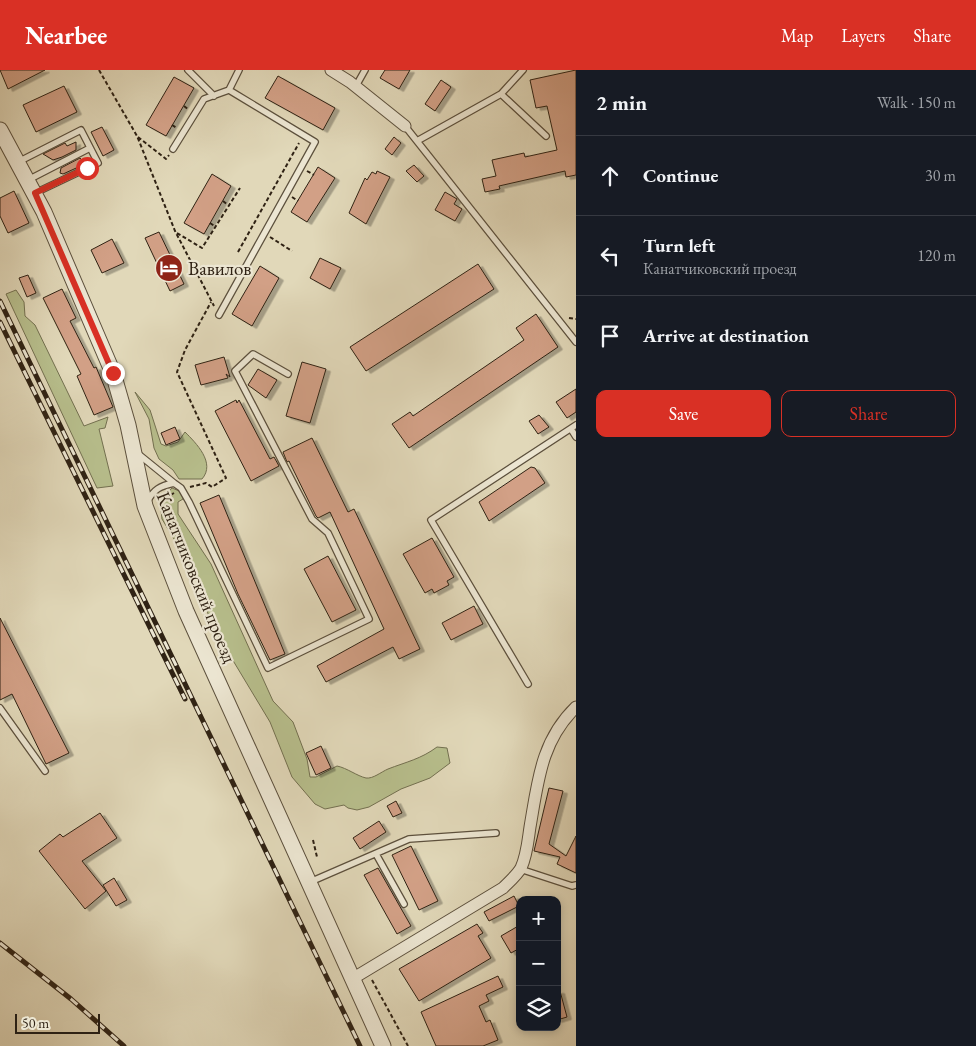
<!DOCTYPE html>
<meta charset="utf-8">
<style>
body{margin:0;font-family:"EB Garamond",serif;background:#242831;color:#f1f3f6}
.controls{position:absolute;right:15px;bottom:15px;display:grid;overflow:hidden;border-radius:10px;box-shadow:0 2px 8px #0003}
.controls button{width:45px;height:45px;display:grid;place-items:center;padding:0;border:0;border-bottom:1px solid #363941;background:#171b24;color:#f1f3f6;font:25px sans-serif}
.scale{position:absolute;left:15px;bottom:12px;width:85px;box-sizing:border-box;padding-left:5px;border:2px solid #2f2214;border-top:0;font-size:14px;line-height:18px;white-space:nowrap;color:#2f2214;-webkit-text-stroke:4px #ece6d2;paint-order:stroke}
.stop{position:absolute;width:15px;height:15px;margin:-11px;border:4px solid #d93025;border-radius:50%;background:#fff}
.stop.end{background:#d93025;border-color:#fff;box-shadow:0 1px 5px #0008}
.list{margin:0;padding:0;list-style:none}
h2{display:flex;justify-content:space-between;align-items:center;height:65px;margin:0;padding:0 20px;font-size:21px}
h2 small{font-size:16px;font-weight:400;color:#9ea1a6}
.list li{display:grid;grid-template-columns:32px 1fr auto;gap:15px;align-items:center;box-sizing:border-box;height:80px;padding:0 20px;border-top:1px solid #363941}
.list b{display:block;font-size:19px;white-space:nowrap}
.list p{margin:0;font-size:16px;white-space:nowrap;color:#9ea1a6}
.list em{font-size:16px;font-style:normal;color:#9ea1a6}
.actions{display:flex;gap:10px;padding:15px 20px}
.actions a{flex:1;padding:11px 0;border:1px solid #d93025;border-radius:10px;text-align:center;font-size:18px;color:#d93025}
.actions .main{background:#d93025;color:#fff}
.icon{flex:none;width:28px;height:28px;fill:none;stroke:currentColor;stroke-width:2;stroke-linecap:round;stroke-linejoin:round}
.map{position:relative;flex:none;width:576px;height:976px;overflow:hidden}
header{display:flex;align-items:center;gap:30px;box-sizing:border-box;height:70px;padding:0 25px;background:#d93025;color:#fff}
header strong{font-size:24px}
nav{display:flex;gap:28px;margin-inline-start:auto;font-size:18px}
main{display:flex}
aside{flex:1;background:#171b24}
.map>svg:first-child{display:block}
.green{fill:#b7be8c;stroke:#737050}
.building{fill:#d2a086;stroke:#2f2214;filter:url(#shadow)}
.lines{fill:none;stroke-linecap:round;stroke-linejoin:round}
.service-casing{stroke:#5c503d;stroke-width:8}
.minor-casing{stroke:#5c503d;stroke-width:13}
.tertiary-casing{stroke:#5c503d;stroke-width:17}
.path{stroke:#2f2214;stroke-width:2;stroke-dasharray:4 2.5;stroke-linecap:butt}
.service{stroke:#ece6d2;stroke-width:5.5}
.minor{stroke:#ece6d2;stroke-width:11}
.tertiary{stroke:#ece6d2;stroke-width:15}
.rail-casing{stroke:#2f2214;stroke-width:5}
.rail{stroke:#ece6d2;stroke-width:3;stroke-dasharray:9;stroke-linecap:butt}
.route{stroke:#d93025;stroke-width:6}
.labels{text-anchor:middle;stroke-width:4.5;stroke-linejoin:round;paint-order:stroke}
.poi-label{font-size:19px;fill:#2f2214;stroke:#ece6d2;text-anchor:start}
.street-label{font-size:19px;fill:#2f2214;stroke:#ece6d2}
</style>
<header>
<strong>Nearbee</strong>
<nav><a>Map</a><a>Layers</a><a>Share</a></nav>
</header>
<main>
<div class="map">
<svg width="576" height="976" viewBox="0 0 576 976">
<defs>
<filter id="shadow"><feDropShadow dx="4.5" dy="2.5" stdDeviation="0" flood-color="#0004"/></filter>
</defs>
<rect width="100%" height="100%" fill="#e1d8b9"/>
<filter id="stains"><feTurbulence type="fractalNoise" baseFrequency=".004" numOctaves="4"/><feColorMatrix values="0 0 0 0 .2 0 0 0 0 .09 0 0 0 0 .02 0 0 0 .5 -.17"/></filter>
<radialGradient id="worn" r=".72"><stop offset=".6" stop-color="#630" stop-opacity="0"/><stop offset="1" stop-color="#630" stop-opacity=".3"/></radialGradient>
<!-- green -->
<path class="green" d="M16 220 24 232 25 246 35 255 84 356 108 347 105 358 99 359 113 416 97 418 6 224Z
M135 322 150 340 161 374 166 376 178 372 185 362C196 373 216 393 202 409H179L173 400 159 389 154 378 149 349Z
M172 418 184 423 183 429 178 432V444L211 494 273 631 293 652 307 689 310 707H316L337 696C347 698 357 706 366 708 373 709 381 702 388 699 406 692 421 689 437 677L447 678 450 693 430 708 401 719 369 737 357 740 348 738 344 735 325 739 315 734 292 707 270 652 211 554 198 509 162 449 160 431Z"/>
<!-- building -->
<path class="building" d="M0 0H45L8 19Z
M385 0H410L399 19 380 8Z
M576 0V105L566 107 565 101 499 116 500 119 485 122 482 109 496 106 492 90 524 83 525 87 557 80 547 36 536 38 530 10Z
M278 6 335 38 323 60 265 28Z
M174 7 194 18 166 66 146 55Z
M441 10 451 17 435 41 425 34Z
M64 16 77 42 36 62 23 35Z
M102 57 114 80 103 86 91 62Z
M394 67 401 73 392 85 385 79Z
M76 72V80L62 87 53 90 43 84 65 73 67 76Z
M80 88 85 94 63 104 60 103 61 98Z
M414 95 424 106 417 112 406 101Z
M318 97 335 108 307 152 291 142Z
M377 101 390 107 366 154 349 143 365 108 367 110 372 102 376 104Z
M212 104 231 116 204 164 184 153Z
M14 121 29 153 8 163 0 146V128Z
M445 122 457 129 454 134 462 139 455 151 435 140Z
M159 162 184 214 170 221 145 168Z
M112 169 124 193 102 203 91 180Z
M320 188 341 198 330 219 310 208Z
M478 194 494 219 366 301 350 277Z
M260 196 279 208 252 256 232 244Z
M28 205 36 223 27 227 19 208Z
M62 219 76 248 70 251 94 298 96 297 113 337 94 345 77 306 81 304 43 228Z
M536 244 558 277 409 378 392 354 410 342 413 346 524 270 516 258Z
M224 287 230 307 226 304 228 308 201 315 195 295Z
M302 292 326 299 310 353 286 346Z
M258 299 277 310 266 328 248 315Z
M576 319V342L567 348 556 332Z
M236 330 237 333 239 330 270 389 274 387 279 396 251 411 215 341Z
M539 345 549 357 538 364 529 351Z
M175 357 180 369 166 375 161 363Z
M312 368 348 442 354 439 420 579 399 589 393 577 326 612 317 596 384 559 330 442 318 448 316 446 289 391 287 392 283 382Z
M531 397 535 398 545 413 489 451 479 432Z
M219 425 285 584 270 590 238 524 200 433Z
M432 468 454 507 447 511 449 515 434 523 432 519 425 523 403 484Z
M328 486 356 540 332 552 304 499Z
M474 536 483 554 451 570 442 553Z
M0 548 69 683 46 694 12 624 0 630Z
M321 676 331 698 316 705 306 683Z
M549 718 563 721 549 774 566 786 576 766V803L557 794 560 787 534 781Z
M396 731 402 743 393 747 387 736Z
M100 743 117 768 82 791 106 821 85 839 39 781 60 764 63 767Z
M379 751 386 762 360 779 353 768Z
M411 776 438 831 419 840 392 785Z
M378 798 411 856 397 864 364 805Z
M114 808 127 830 116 836 103 815Z
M514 826 519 836 489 851 484 842Z
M477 854 483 863 478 866 491 888 419 931 399 899Z
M520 855V878L511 883 501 866Z
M498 906 503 917 486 925 489 931 479 936 486 952 490 950 498 970 483 976H436L421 942Z
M557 921H560L567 947 557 950Z"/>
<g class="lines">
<!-- service casing -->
<g class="service-casing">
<path id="service" d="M188 0 214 26
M356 16 365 0
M501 24 546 66
M405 56 576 272
M417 71 501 24 523 0
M173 79 204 29 229 20 239 0
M18 92 81 60 98 93 35 123
M28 110 90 78
M219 245 315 72 229 20
M571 359 576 367
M137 383 174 413C160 416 154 419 147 432
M174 413 181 418 189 432 268 598 369 549 328 463 312 449 235 301 253 284 288 304
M528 614 431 450 576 355
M0 638 45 701
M376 784 404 834
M520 799 572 816 576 815
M310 812 409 769 496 763"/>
</g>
<!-- minor casing -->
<g class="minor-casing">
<path id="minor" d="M331 0 350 12 405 56
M352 909 503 818C509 812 517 805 521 798 527 785 528 770 530 757 538 711 541 671 576 637"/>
</g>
<!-- tertiary casing -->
<g class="tertiary-casing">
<path id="tertiary" d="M0 60 44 142 113 303 128 355 145 436 186 541 383 976"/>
</g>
<!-- path -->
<path class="path" d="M99 0 137 66 175 161 214 236
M184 36 189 40
M172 55 177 58
M138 67 166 89 169 85
M307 101 314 105
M292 127 298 131
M223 131 229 136
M210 153 216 157
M177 163 202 178 240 118
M270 167 292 181
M238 182 299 73
M569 248 576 249
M190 417 206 413 212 417 226 408 177 302 185 280 211 232
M165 428 174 423
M313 770 317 787
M372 910 408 976"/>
<!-- service -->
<use href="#service" class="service"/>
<!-- minor -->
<use href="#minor" class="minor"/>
<!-- tertiary -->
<use href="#tertiary" class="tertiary"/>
<!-- rail casing -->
<g class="rail-casing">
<path id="rail" d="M0 231 360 976
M0 252 185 629
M0 873 71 929 124 976"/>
</g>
<!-- rail -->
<use href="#rail" class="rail"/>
</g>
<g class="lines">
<!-- route -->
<path class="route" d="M87 98 35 123 113 303"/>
</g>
<!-- icons -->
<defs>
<g id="hotel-disc" transform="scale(1.4375)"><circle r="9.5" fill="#8f2418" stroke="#ece6d2"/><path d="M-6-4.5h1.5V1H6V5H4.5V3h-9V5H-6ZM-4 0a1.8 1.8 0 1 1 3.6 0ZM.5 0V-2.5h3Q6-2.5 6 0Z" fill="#fff"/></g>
</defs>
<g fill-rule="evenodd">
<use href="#hotel-disc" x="169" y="198"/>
</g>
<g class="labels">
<!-- poi labels -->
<g class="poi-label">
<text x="188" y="205">Вавилов</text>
</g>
<!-- street labels -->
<g class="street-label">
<text transform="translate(197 507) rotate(68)" y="7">Канатчиковский проезд</text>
</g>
</g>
<rect width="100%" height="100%" filter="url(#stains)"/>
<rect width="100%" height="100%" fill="url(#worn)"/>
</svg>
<div class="controls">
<button>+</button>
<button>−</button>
<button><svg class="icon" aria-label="layers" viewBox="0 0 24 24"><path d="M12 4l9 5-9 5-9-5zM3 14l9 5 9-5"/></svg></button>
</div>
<div class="scale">50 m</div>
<div class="stop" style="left:87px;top:98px"></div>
<div class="stop end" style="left:113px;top:303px"></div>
</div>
<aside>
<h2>2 min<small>Walk · 150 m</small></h2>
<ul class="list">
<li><svg class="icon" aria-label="ahead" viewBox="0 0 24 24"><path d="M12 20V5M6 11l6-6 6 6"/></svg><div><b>Continue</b></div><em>30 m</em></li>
<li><svg class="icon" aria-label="left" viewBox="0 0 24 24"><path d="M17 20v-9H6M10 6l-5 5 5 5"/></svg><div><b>Turn left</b><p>Канатчиковский проезд</p></div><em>120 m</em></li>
<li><svg class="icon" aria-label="arrive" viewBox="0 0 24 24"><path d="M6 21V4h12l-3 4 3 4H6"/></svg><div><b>Arrive at destination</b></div></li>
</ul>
<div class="actions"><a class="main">Save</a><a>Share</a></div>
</aside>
</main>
